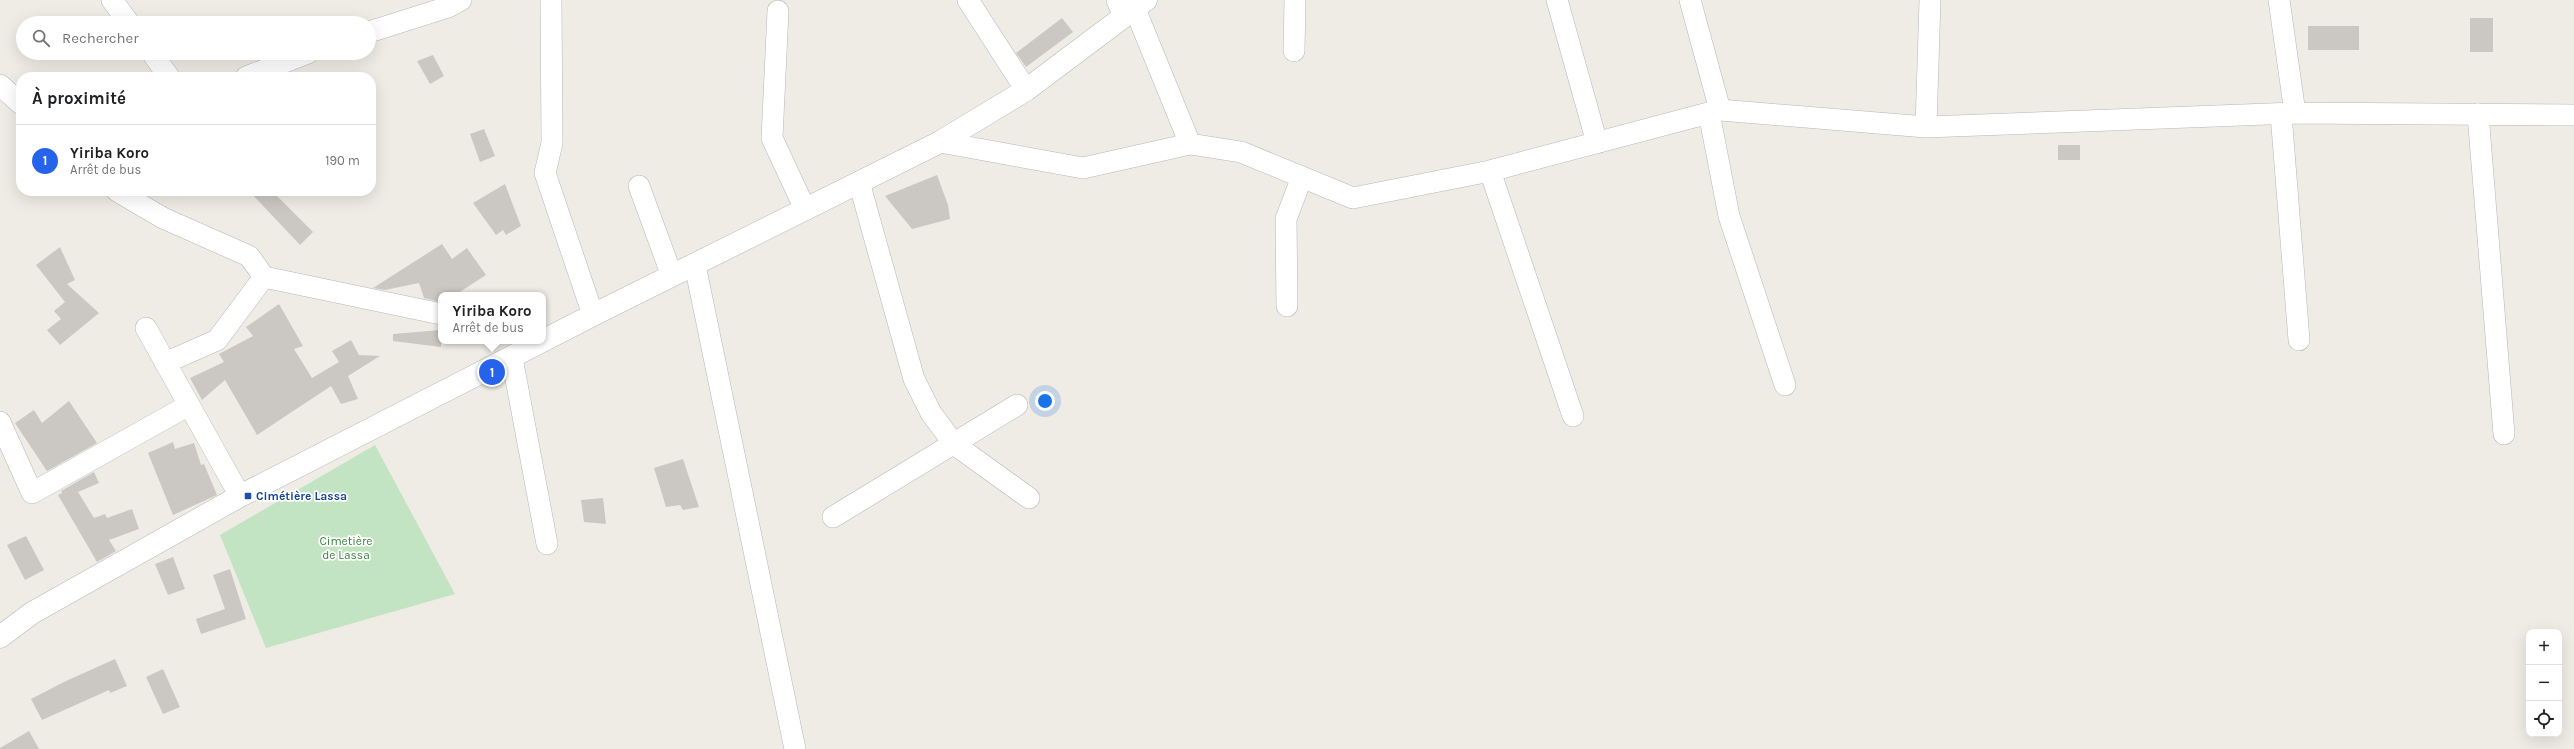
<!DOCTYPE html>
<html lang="fr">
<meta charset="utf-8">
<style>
body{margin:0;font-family:Karla,sans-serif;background:#f6f6f6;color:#202124}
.controls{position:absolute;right:12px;bottom:12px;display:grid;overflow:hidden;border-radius:8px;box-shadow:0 4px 16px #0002}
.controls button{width:36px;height:36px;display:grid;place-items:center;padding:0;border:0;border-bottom:1px solid #e0e0e0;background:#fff;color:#202124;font:20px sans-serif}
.you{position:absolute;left:1045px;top:401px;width:14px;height:14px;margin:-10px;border:3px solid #fff;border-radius:50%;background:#1a73e8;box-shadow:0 0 0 6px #1a73e833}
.badge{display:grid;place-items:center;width:26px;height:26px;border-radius:50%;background:#2563eb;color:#fff;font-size:13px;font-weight:700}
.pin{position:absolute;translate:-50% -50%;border:2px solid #fff;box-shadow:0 1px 4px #0006}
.popup{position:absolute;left:438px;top:292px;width:108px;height:52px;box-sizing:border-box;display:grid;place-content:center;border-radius:8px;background:#fff;filter:drop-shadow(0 1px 3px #0005);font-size:13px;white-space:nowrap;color:#757577}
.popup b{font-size:15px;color:#202124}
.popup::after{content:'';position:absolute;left:50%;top:100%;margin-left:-8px;border:8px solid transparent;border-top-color:#fff}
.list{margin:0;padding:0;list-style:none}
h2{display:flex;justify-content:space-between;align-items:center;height:52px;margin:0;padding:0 16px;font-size:17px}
h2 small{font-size:13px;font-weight:400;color:#757577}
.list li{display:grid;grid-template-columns:26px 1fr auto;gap:12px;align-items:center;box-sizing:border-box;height:72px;padding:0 16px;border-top:1px solid #e0e0e0}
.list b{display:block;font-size:15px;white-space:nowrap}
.list p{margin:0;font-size:13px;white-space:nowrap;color:#757577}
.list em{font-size:13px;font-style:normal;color:#757577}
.icon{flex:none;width:22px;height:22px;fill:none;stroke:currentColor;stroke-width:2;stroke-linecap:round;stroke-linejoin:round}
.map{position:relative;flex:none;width:2574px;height:749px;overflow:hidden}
.search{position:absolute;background:#fff;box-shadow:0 4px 16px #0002;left:16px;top:16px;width:360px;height:44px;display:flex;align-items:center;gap:10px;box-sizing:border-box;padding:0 14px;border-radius:22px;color:#757577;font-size:15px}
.panel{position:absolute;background:#fff;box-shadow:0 4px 16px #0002;left:16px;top:72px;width:360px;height:124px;border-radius:16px}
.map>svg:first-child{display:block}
.green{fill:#c2e4c2}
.building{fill:#cbc8c4}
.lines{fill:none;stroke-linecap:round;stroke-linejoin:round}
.minor-casing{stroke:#b5b7ba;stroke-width:22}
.tertiary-casing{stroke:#b5b7ba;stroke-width:23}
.minor{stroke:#fff;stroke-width:21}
.tertiary{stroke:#fff;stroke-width:22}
.transit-dot{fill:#1a4fb4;stroke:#fff;stroke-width:1.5}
.labels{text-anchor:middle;stroke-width:3.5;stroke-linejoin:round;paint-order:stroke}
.transit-label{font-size:12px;font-weight:bold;fill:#164399;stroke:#fff;text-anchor:start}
.park-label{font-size:12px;fill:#3b843e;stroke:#fff}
</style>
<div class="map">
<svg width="2574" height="749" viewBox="0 0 2574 749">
<rect width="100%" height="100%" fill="#eeece4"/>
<!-- green -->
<path class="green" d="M375 445 455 594 266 648 220 535Z"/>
<!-- building -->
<path class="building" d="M1062 18 1073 32 1026 67 1016 53Z
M2470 18H2493V52H2470Z
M2308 26H2359V50H2308Z
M433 55 444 76 430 84 417 61Z
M484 129 495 156 480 162 470 134Z
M2058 145H2080V160H2058Z
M937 175 948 205 950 219 912 229 885 196Z
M505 184 521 226 506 235 503 230 496 235 473 203Z
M249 191H272L313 232 300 245Z
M442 244 452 259 467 248 486 275 455 295H441L440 302 424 298 419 283 385 290 373 288Z
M60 247 75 280 67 284 99 313 60 345 47 330 61 319 54 311 65 302 36 265Z
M279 304 303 346 294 349 312 378 339 362 332 351 351 340 359 355 380 356 348 376 358 399 341 404 331 386 257 435 225 380 202 400 190 378 224 362 219 354 253 336 246 327Z
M441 330V347L393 341V334Z
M69 401 97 443 47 471 15 423 34 410 42 423Z
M173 442 175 449 194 443 201 465 204 464 217 495 173 515 148 453Z
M683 459 699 507 683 510 680 505 666 507 654 468Z
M94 472 99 483 78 492 94 518 105 514 107 518 132 509 139 529 109 540 116 551 97 562 58 495 62 493 61 491Z
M603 498 606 524 584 522 581 500Z
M26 536 44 570 25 580 7 545Z
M173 557 185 589 168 595 155 564Z
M230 569 246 619 201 634 196 619 225 609 213 575Z
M115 659 127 686 110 693 109 690 42 720 31 699 66 681Z
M163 669 180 707 163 714 146 677Z
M29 731 39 749H0V748Z"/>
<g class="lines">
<!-- minor casing -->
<g class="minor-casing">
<path id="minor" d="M112 0 129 23
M551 0 552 143 545 173 593 315
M968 0 1026 90
M1117 0 1124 17
M1557 0 1597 143
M1690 0 1720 110
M2279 0 2295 113
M1135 9 1190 144
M778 11 772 138 805 209
M369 32 448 7 461 0
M1294 51 1295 0
M152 53 169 77
M246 77 308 53
M0 85 21 104
M1709 113 1729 216 1785 385
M2281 114 2299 340
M2478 114 2504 434
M1926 127 1930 0
M940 142 1083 168 1190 144 1241 152 1353 198 1490 171 1720 110 1926 127 2295 113 2574 115
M1490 171 1573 416
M859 182 914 379 931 413 954 444 1029 498
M639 186 672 276
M117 191 163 218 249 256 264 277 441 314
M695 265 795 749
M1287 306 1286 219 1302 177
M146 328 240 496
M512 358 547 544
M165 363 217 340 264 277
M0 422 32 493 189 405
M833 517 1017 405"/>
</g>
<!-- tertiary casing -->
<g class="tertiary-casing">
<path id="tertiary" d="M0 637 32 613 240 496 593 315 940 142 1026 90 1146 0"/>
</g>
<!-- minor -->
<use href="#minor" class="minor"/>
<!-- tertiary -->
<use href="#tertiary" class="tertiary"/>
</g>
<!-- markers -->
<rect class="transit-dot" x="244" y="492" width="8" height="8" rx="2"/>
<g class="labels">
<!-- transit labels -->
<g class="transit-label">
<text x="256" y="500">Cimétière Lassa</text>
</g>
<!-- park labels -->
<g class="park-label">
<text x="346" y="545">Cimetière<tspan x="346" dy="14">de Lassa</tspan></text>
</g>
</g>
</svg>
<div class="controls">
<button>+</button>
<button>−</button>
<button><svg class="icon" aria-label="locate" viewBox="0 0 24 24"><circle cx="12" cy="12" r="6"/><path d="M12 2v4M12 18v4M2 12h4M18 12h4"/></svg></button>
</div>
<div class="you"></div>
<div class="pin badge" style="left:492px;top:372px">1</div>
<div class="popup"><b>Yiriba Koro</b>Arrêt de bus</div>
<div class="search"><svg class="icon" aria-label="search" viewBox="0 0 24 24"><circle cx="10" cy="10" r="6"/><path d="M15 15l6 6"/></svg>Rechercher</div>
<section class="panel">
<h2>À proximité<small></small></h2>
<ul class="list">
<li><span class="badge">1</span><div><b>Yiriba Koro</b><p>Arrêt de bus</p></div><em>190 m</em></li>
</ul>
</section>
</div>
